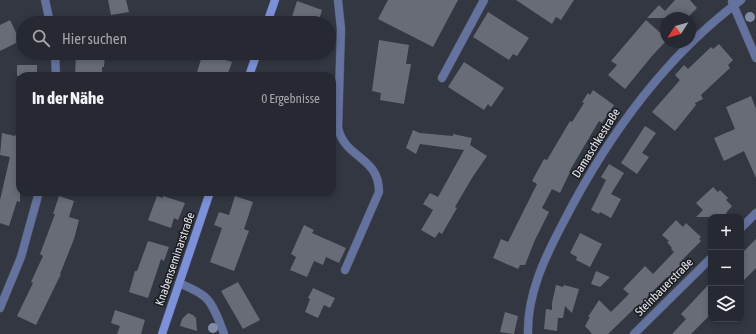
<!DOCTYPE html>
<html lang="de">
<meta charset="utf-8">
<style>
body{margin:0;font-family:"Asap Condensed",sans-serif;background:#2e3139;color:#f1f3f6}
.controls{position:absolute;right:12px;bottom:12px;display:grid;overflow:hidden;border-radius:8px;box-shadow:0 2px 6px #0003}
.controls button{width:36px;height:36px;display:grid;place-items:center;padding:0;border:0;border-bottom:1px solid #42454d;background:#262931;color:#f1f3f6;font:20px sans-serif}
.compass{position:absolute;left:660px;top:12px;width:36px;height:36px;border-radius:50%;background:#262931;box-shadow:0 2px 6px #0003;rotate:234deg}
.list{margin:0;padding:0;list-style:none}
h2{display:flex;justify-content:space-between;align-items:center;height:52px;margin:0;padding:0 16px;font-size:17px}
h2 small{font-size:13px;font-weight:400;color:#a4a6ab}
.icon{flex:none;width:22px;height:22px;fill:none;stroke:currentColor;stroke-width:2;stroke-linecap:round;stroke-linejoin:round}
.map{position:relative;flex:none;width:756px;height:334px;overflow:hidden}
.search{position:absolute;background:#262931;box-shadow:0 2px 6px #0003;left:16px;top:16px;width:320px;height:44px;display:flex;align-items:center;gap:10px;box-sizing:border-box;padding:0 14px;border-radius:22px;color:#a4a6ab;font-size:15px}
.panel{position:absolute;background:#262931;box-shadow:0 2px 6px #0003;left:16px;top:72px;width:320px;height:124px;border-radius:12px}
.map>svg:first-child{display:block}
.building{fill:#686c77}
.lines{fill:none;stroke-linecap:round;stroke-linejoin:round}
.street-casing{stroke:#4f535d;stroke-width:9}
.secondary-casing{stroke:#4f535d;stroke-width:9}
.street{stroke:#6472a0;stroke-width:8}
.secondary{stroke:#7c91db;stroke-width:8}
.tree{fill:#838ca6}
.labels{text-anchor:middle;stroke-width:3.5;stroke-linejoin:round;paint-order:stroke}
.street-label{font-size:12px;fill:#e3e6ed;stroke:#1d1e23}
</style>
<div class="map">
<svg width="756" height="334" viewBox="0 0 756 334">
<rect width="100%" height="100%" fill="#333741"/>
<!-- building -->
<path class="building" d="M108 0H126L129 12 111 15Z
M388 0H458L433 47 378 19Z
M516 0H574L561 20 556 17 552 24Z
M675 0H690L697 8 687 18H647L659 5 665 11Z
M297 1 322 10 318 23H290Z
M488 12 529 38 517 56 513 54 509 60 473 37Z
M10 20 20 41 0 51V25Z
M646 20 666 38V41L652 56 625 89 608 75 617 65 611 61Z
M379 40 409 45 406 64H411L404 104 380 100 381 93 372 91Z
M719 44 733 60 728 65 730 68 701 95 703 99 695 103 696 105 675 131 652 112 680 80 675 75 684 65 688 69 711 47 713 49Z
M81 53H105L104 67H102V76H75L76 54 81 55Z
M203 53 232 62 227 76H210L197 72Z
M464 62 504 88 491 107 488 104 484 110 448 87Z
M17 65H37V76H17Z
M593 90 614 105 602 123 599 121 569 172H570L560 193 552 189 542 208 549 212 535 240 525 265H520L518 269 493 258 501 239 508 242 537 184 532 181 544 159 547 160 570 121 572 122 584 103 582 102 588 93 590 95Z
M751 96 756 109V178L744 151 724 161 714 138 735 129 726 107Z
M645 126 656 133 642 153 649 157 637 174 621 163Z
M413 130 420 133 453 136V134L472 138 470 145 487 156 472 178 455 207 457 208 442 234 439 232 435 238 421 230 433 210 423 204 430 193 438 197 464 150 420 144 416 154 406 148Z
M2 133 15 136 16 134H20V202L17 201 9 226 0 223V200L10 157 0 155Z
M609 164 624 173 611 194 621 199 611 218 600 212 599 214 591 210 606 180 601 177Z
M713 187 718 192 720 190 728 198 726 200 732 206 726 213V217H696L703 210 696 203Z
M59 196 74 201 69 217 79 220 74 239 60 274H61L36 325 17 316 33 283 31 282 43 256 40 254 55 214H53Z
M157 196 163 198V196L185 203 178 220 174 218 171 228 148 220Z
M235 196 253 202 244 229 249 231 234 271 210 262 222 228 214 225 219 212 229 215Z
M676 220 683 227 686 223 701 237 699 239 701 241 682 260 687 265 672 281 667 277 647 297 649 299 642 307 639 304 608 334H592L585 326 590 317H588L599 300 611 312 629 294 623 289 645 266 653 274 674 252 671 249 672 248 667 242 669 241 662 235Z
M304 225 314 230 312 233 346 248 339 263 326 257 323 265 314 261 307 277 290 270 296 257 291 254Z
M580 233 602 244 590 267 576 260 577 257 570 253Z
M756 239V268L741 283V254Z
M148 241 169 247 164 261 161 259 148 298 129 292 135 271H137Z
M596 271 610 277 600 287 591 284Z
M238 282 260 320 243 329 221 291Z
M711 282V314L691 334H672L686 319 681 314Z
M556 285 563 287 564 285 579 289 572 313 565 306 563 318H558L557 331 544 329 546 309 552 310V303Z
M313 288 335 298 330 308 324 305 318 318 305 312 310 299 308 298Z
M115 310 145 320 141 334H117L120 326 111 323Z
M505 312 518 316 514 334 500 332Z
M188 313 193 315 196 318 197 331 180 326 182 319Z"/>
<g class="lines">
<!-- street casing -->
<g class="street-casing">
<path id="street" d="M45 0 50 23
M338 0 341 29 338 128C345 159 379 156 379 192L345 270
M732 2 756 58
M55 53 56 76
M442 78 484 0
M741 228 756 213
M179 283C188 287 198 291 205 297 214 305 220 323 224 334
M0 308 21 257 39 192
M528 334C527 294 545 257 563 223 607 137 663 58 741 0
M634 334 711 258"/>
</g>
<!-- secondary casing -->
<g class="secondary-casing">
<path id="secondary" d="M267 23 275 0
M249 76 257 53
M162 334 210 192"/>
</g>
<!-- street -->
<use href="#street" class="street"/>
<!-- secondary -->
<use href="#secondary" class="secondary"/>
</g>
<!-- trees -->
<g class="tree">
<circle cx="750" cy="17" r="5"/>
<circle cx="213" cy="328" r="5"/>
</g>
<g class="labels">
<!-- street labels -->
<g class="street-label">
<text transform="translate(596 143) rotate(-58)" y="4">Damaschkestraße</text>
<text transform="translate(175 259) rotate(-71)" y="4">Knabenseminarstraße</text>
<text transform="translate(664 287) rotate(-45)" y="4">Steinbauerstraße</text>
</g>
</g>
</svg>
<div class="controls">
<button>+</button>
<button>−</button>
<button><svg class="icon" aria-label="layers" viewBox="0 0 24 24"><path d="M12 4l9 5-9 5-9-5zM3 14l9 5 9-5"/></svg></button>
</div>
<svg class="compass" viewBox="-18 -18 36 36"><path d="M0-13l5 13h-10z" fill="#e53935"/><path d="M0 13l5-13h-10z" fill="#a4a6ab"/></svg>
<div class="search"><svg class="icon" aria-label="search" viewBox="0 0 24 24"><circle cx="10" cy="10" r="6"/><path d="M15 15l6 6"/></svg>Hier suchen</div>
<section class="panel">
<h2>In der Nähe<small>0 Ergebnisse</small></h2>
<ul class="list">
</ul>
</section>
</div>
